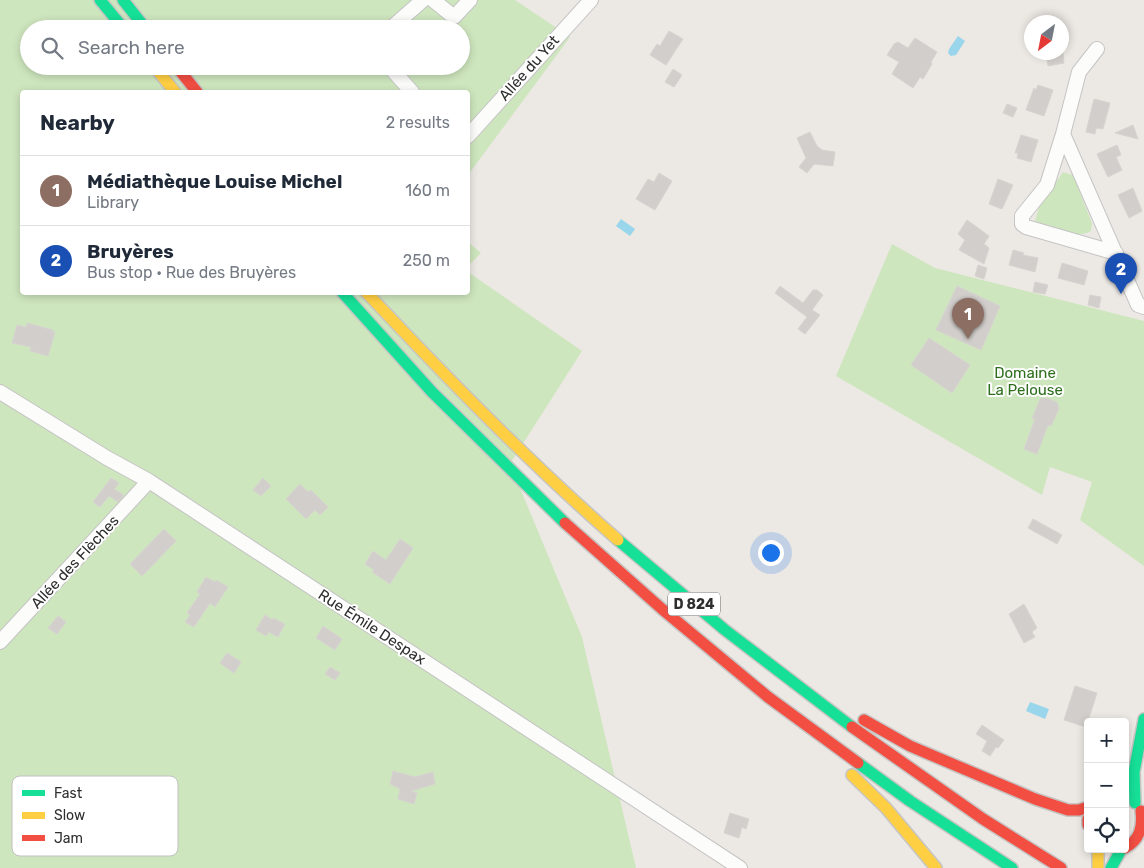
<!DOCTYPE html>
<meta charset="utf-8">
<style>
body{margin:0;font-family:Rubik,sans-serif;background:#f6f6f7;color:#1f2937}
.controls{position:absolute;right:15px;bottom:15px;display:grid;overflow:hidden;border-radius:5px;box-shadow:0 2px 8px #0003}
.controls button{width:45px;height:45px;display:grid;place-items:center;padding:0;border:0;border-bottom:1px solid #e0e1e3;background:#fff;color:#1f2937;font:25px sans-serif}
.compass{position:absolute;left:1024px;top:15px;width:45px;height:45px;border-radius:50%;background:#fff;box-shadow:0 2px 8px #0003;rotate:212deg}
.you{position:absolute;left:770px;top:552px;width:18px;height:18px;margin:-12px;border:4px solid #fff;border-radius:50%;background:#1a73e8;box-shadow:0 0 0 8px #1a73e833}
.badge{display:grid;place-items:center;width:32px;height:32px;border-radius:50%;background:#706f6e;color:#fff;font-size:16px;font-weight:700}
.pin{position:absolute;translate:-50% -41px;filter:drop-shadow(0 1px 2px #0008)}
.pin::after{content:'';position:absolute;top:26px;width:18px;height:15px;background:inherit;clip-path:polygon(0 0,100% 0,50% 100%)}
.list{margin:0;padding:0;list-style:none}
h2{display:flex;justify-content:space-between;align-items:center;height:65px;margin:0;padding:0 20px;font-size:21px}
h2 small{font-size:16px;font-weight:400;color:#747a83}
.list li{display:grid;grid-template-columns:32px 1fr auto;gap:15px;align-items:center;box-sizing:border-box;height:70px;padding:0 20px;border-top:1px solid #e0e1e3}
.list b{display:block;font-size:19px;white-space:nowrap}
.list p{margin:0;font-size:16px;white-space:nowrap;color:#747a83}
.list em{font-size:16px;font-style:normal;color:#747a83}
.icon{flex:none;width:28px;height:28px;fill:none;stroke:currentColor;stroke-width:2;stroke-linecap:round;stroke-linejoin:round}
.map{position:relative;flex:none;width:1144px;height:868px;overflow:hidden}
.search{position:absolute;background:#fff;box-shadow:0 2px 8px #0003;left:20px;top:20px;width:450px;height:55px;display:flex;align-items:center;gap:12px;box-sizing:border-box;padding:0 18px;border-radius:28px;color:#747a83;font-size:19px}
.panel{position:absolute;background:#fff;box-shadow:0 2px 8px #0003;left:20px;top:90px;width:450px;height:205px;border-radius:5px}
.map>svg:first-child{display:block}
.green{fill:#cee6be;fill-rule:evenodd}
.water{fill:#99d6ec}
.building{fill:#d1cecb;stroke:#d7d4d0}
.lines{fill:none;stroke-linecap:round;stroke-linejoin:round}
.street-casing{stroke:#c5c4c5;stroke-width:16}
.fast-casing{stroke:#c6c5c4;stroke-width:14}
.slow-casing{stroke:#c6c5c4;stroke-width:14}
.jam-casing{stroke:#c6c5c4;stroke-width:14}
.street{stroke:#fcfcfb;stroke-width:14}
.fast{stroke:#16e098;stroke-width:11}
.slow{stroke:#ffcf43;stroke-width:11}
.jam{stroke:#f24e42;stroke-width:11}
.labels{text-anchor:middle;stroke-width:4;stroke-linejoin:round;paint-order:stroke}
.shield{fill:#fff;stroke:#6d6d6d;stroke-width:1}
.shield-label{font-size:14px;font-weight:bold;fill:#2e2e2e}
.street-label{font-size:15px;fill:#2e2e2e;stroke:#fff}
.park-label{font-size:15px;fill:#2c6e1b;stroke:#fff}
.key{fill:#fff;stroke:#c0c0c0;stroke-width:1}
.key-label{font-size:14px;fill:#2e2e2e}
</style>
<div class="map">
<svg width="1144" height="868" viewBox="0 0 1144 868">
<rect width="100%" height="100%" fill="#ece8e4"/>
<!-- green -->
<path class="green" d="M0 0H515L570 37 468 175V92H22V292H468V272L582 351 510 464 582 637 636 868H0ZM29 29H461V66H29Z
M1063 172 1073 175 1092 223 1091 231C1077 240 1048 228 1035 221L1039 207Z
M468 242 481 253 468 266Z
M892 244 935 268 1144 321V566L1080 520 1092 482 1050 467 1042 495 836 376Z"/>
<!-- water -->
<path class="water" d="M958 36 965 41 956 55 951 56 948 53 949 49Z
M621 219 635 229 630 236 616 226Z
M1030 702 1049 709 1045 719 1026 711Z"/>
<!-- building -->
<path class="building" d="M669 31 683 39 666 65 650 55 657 44 660 46Z
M915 38 937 52 931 62 932 64 923 79 920 77 913 88 892 74 899 62 887 55 894 44 898 42 908 48Z
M1046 52H1063L1064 63 1048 66Z
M673 69 682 75 674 87 665 82Z
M1038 85 1053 90 1044 116 1026 110 1034 88 1036 90Z
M1094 99 1110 103 1103 129 1096 128 1095 134 1086 132Z
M1007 104 1017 108 1013 117 1003 113Z
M1133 125 1138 139 1115 133Z
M810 132 817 146 822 150 835 152 833 166 814 164 807 173 799 167 806 158 797 138Z
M1021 135 1038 140 1031 162 1017 158 1018 153H1015Z
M1117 145 1121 155 1116 157 1122 170 1108 177 1097 154Z
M659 173 672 181 655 210 636 199 648 179 654 182Z
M998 179 1013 185 1002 209 989 204Z
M1133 188 1142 211 1129 218 1118 195Z
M967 220 989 236 984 244 989 248 984 264 959 250 965 240 958 234Z
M1013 250 1024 253 1023 255 1038 258 1035 272 1009 265Z
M1062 263 1088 271 1084 285 1058 278Z
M978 265 987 268 984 279 975 276Z
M1035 282 1048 285 1045 294 1033 292Z
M780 286 803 303 813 290H817L823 295 812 310 820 315 805 334 798 329 807 317 775 293Z
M957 286 1000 306 981 350 936 330Z
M1090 295 1101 297 1099 308 1088 305Z
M27 323 53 330V332H55L48 356 30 351 31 347 12 343 17 325 26 327Z
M929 338 970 365 952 393 911 365Z
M1046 398 1057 402 1059 409 1051 426 1048 425 1037 454 1024 449 1035 419H1032L1040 399Z
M111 478 119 483 114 489 124 495 118 502 109 496 100 507 93 502Z
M263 478 271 486 261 496 253 490Z
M300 484 308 492 311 490 328 507 320 515 315 510 306 519 286 499Z
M1033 519 1062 535 1057 544 1028 528Z
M164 529 176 541 142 576 130 564Z
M400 539 413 548 390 584 372 572 374 570 365 564 373 551 386 560Z
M206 577 215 582 216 580 228 587 215 607 210 603 194 627 185 622 190 615 187 613 200 594 197 592Z
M1024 604 1037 628 1032 632 1035 637 1024 643 1009 614Z
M265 615 272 620 273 618 285 624 278 637 269 632 266 636 256 630Z
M58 616 66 622 57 634 48 628Z
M323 626 342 639 335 650 316 638Z
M227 653 241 662 234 673 220 663Z
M330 667 340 673 335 680 325 674Z
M1075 686 1097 693 1086 727 1064 720Z
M982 725 1004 740 998 748 996 747 990 756 982 751 987 741 976 734Z
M393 771 415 777 433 772 435 784 411 791 417 793 414 804 398 799 400 789 390 784Z
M730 813 749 819 746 829 742 827 739 838 724 833Z"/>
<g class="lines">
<!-- street casing -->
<g class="street-casing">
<path id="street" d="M433 0 454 17 470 0
M390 29 423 0
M1097 49 1079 72 1063 134 1047 185 1022 216V224L1026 227 1116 253
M389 66 412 92
M1063 134 1138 305 1144 307
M468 136 591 0
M0 392 107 458 149 481 740 868
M0 642 149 481"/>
</g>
<!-- fast casing -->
<g class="fast-casing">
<path id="fast" d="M100 0 124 29
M123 0 146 29
M342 292 432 392 565 523
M618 540 725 630 852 727
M858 763 910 801 1012 868
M1135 803 1134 772 1144 719
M1143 826 1144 828
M1111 868 1121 850"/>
</g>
<!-- slow casing -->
<g class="slow-casing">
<path id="slow" d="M154 66 175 92
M366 292C447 378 529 462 618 540
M852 775 886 808 936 868
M1098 849V868"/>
</g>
<!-- jam casing -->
<g class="jam-casing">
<path id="jam" d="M176 66 197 92
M565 523 662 609 768 697 858 763
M864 720 910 746 1035 799 1068 810H1079L1088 807
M852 727 983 819 1061 868
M1088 819V825
M1125 848C1140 840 1143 827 1141 811"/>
</g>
<!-- street -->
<use href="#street" class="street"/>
<!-- fast -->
<use href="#fast" class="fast"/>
<!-- slow -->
<use href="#slow" class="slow"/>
<!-- jam -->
<use href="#jam" class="jam"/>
</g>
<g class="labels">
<!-- shield labels -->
<rect class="shield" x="668" y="592.5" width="52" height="23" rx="4"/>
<g class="shield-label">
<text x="694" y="609">D 824</text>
</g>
<!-- street labels -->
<g class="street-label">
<text transform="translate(529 68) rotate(-48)" y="5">Allée du Yet</text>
<text transform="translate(75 562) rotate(-47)" y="5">Allée des Flèches</text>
<text transform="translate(372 627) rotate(33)" y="5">Rue Émile Despax</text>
</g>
<!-- park labels -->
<g class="park-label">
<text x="1025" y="378">Domaine<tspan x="1025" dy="17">La Pelouse</tspan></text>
</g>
</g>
<!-- legend -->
<rect x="12" y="776" width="166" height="80" rx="8" class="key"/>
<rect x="22" y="790" width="23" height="6" fill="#16e098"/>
<rect x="22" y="812" width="23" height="7" fill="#ffcf43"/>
<rect x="22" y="835" width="23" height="6" fill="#f24e42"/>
<g class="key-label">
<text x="54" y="798">Fast</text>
<text x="54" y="820">Slow</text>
<text x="54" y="843">Jam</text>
</g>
</svg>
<div class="controls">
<button>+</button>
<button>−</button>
<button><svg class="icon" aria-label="locate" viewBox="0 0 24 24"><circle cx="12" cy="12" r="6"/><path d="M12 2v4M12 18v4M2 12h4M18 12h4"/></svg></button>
</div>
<svg class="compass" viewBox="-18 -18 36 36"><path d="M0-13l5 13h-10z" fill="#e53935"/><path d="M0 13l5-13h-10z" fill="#747a83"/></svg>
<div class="you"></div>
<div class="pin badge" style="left:968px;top:339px;background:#8d6e63">1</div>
<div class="pin badge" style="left:1121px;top:294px;background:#1a4fb4">2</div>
<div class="search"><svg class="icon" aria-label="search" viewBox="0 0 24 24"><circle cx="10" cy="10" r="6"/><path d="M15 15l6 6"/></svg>Search here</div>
<section class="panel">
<h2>Nearby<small>2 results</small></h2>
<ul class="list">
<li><span class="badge" style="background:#8d6e63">1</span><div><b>Médiathèque Louise Michel</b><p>Library</p></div><em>160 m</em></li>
<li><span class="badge" style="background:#1a4fb4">2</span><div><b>Bruyères</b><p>Bus stop · Rue des Bruyères</p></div><em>250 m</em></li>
</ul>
</section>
</div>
